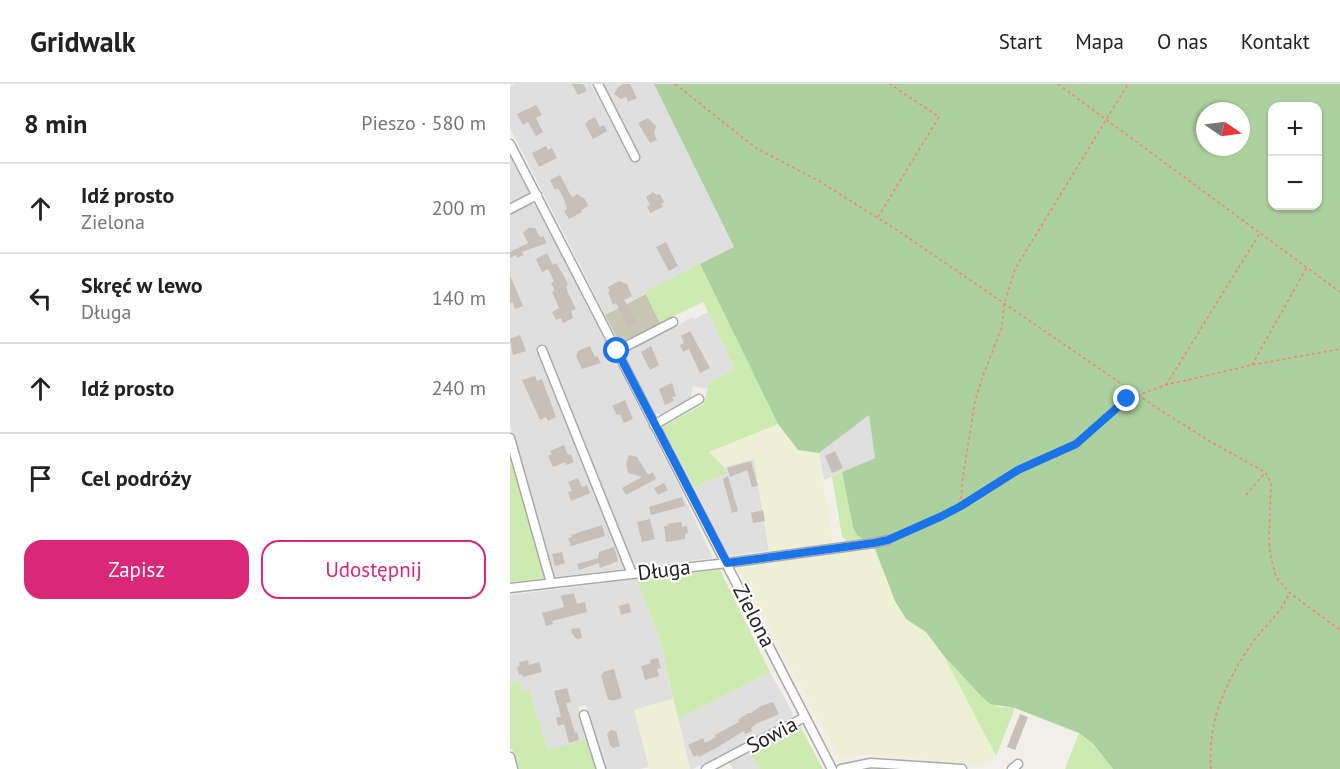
<!DOCTYPE html>
<html lang="pl">
<meta charset="utf-8">
<style>
body{margin:0;font-family:"PT Sans",sans-serif;background:#f6f6f6;color:#222}
.controls{position:absolute;right:18px;top:18px;display:grid;overflow:hidden;border-radius:12px;box-shadow:0 2px 4px #0004}
.controls button{width:54px;height:54px;display:grid;place-items:center;padding:0;border:0;border-bottom:2px solid #e0e0e0;background:#fff;color:#222;font:30px sans-serif}
.compass{position:absolute;left:686px;top:18px;width:54px;height:54px;border-radius:50%;background:#fff;box-shadow:0 2px 4px #0004;rotate:103deg}
.stop{position:absolute;width:18px;height:18px;margin:-14px;border:4px solid #1a73e8;border-radius:50%;background:#fff}
.stop.end{background:#1a73e8;border-color:#fff;box-shadow:0 2px 6px #0008}
.list{margin:0;padding:0;list-style:none}
h2{display:flex;justify-content:space-between;align-items:center;height:78px;margin:0;padding:0 24px;font-size:26px}
h2 small{font-size:20px;font-weight:400;color:#767676}
.list li{display:grid;grid-template-columns:39px 1fr auto;gap:18px;align-items:center;box-sizing:border-box;height:90px;padding:0 24px;border-top:2px solid #e0e0e0}
.list b{display:block;font-size:22px;white-space:nowrap}
.list p{margin:0;font-size:20px;white-space:nowrap;color:#767676}
.list em{font-size:20px;font-style:normal;color:#767676}
.actions{display:flex;gap:12px;padding:18px 24px}
.actions a{flex:1;padding:14px 0;border:2px solid #db2777;border-radius:18px;text-align:center;font-size:21px;color:#db2777}
.actions .main{background:#db2777;color:#fff}
.icon{flex:none;width:33px;height:33px;fill:none;stroke:currentColor;stroke-width:2;stroke-linecap:round;stroke-linejoin:round}
.map{position:relative;flex:none;width:830px;height:685px;overflow:hidden}
header{display:flex;align-items:center;gap:36px;box-sizing:border-box;height:84px;padding:0 30px;background:#fff;border-bottom:2px solid #e0e0e0}
header strong{font-size:28px}
nav{display:flex;gap:33px;margin-inline-start:auto;font-size:21px}
main{display:flex}
aside{flex:1;background:#fff}
.map>svg:first-child{display:block}
.residential{fill:#e0dfdf}
.construction{fill:#c7c7b4}
.farmland{fill:#eef0d5}
.grass{fill:#cdebb0}
.forest{fill:#add19e;fill-rule:evenodd}
.building{fill:#c7bfb8}
.lines{fill:none;stroke-linecap:round;stroke-linejoin:round}
.minor-casing{stroke:#a9a9a9;stroke-width:11}
.path{stroke:#fa8072;stroke-width:1.5;stroke-dasharray:3 3;stroke-linecap:butt}
.minor{stroke:#fff;stroke-width:8}
.route{stroke:#1a73e8;stroke-width:8}
.labels{text-anchor:middle;stroke-width:4.5;stroke-linejoin:round;paint-order:stroke}
.street-label{font-size:21px;fill:#222;stroke:#fff}
</style>
<header>
<strong>Gridwalk</strong>
<nav><a>Start</a><a>Mapa</a><a>O nas</a><a>Kontakt</a></nav>
</header>
<main>
<aside>
<h2>8 min<small>Pieszo · 580 m</small></h2>
<ul class="list">
<li><svg class="icon" aria-label="ahead" viewBox="0 0 24 24"><path d="M12 20V5M6 11l6-6 6 6"/></svg><div><b>Idź prosto</b><p>Zielona</p></div><em>200 m</em></li>
<li><svg class="icon" aria-label="left" viewBox="0 0 24 24"><path d="M17 20v-9H6M10 6l-5 5 5 5"/></svg><div><b>Skręć w lewo</b><p>Długa</p></div><em>140 m</em></li>
<li><svg class="icon" aria-label="ahead" viewBox="0 0 24 24"><path d="M12 20V5M6 11l6-6 6 6"/></svg><div><b>Idź prosto</b></div><em>240 m</em></li>
<li><svg class="icon" aria-label="arrive" viewBox="0 0 24 24"><path d="M6 21V4h12l-3 4 3 4H6"/></svg><div><b>Cel podróży</b></div></li>
</ul>
<div class="actions"><a class="main">Zapisz</a><a>Udostępnij</a></div>
</aside>
<div class="map">
<svg width="830" height="685" viewBox="0 0 830 685">
<rect width="100%" height="100%" fill="#f2efe9"/>
<!-- residential -->
<path class="residential" d="M5 0H81L120 75 127 71 92 0H144L224 163 95 231 0 44V3Z
M0 70 19 106 17 111 0 120Z
M21 120 26 122 170 404 203 474 44 493 0 341V130Z
M198 228 225 285 199 298 197 305 183 302 180 317 152 331 145 329 116 274 119 266 183 233 185 235Z
M359 330 365 374 314 396 309 369Z
M244 374 259 467 218 472 184 403 217 390 214 383Z
M126 495 149 552 163 615 124 626 139 683 130 685H96L76 621 68 623 77 655 38 667 19 606 12 607 9 597 0 600V511Z
M260 588 283 630 282 635 183 685H180L168 635Z
M239 667 249 685H223L219 677Z"/>
<!-- construction -->
<path class="construction" d="M136 210 150 239 115 257 107 254 95 231Z"/>
<!-- farmland -->
<path class="farmland" d="M268 340 288 366 309 369 323 459 259 467 244 375 214 383 198 369Z
M365 465 385 517 396 535 416 548 434 572 486 672 477 681 356 670 330 675 226 481Z
M163 615 180 685H140L124 626Z"/>
<!-- grass -->
<path class="grass" d="M190 180 268 340 199 368 214 383 217 390 184 403 152 343 194 320 199 298 225 285 193 218 150 239 135 208Z
M0 369 35 494 0 498Z
M332 388 343 443 353 455 337 458 332 452 322 393Z
M210 486 260 588 168 635 149 552 126 495Z
M434 572 471 612 489 623 505 624 486 672Z
M9 597 12 607 19 606 38 666 77 655 86 685H8L2 665H0V600Z
M289 640 313 685H249L239 667Z
M569 649 582 660 603 685H555Z"/>
<!-- forest -->
<path class="forest" d="M144 0H830V685H603L583 660 569 649 505 624 480 620 471 612 434 572 416 548 396 535 385 517 365 465 377 452 353 455 347 451 343 443 332 388 365 374 359 331 309 369 288 366 268 340 190 180 224 163ZM762 22H808V122H762ZM695 27H731V63H695Z"/>
<!-- building -->
<path class="building" d="M62 0H73L77 7 68 11Z
M113 0H120L127 14 118 18 116 13 111 15 104 10 108 3Z
M26 21 32 31 26 34 33 48 26 52 18 38 13 41 7 30Z
M85 33 90 43 94 41 97 47 83 55 75 40 79 36Z
M138 34 146 42 144 49 147 56 140 59 128 39Z
M36 62 38 66 42 64 47 74 29 83 22 69Z
M50 91 61 112 63 113 67 110 75 115 78 122 71 126 72 128 59 135 54 127 57 125 54 115 48 104 45 106 40 96Z
M143 108 147 111 150 110 154 118 151 120 153 123 140 129 137 122 140 121 136 113Z
M18 144H25L30 153 33 152 37 159 12 168 14 171 7 174 6 171 0 174V168L18 159 13 149Z
M156 158 168 182 159 187 146 163Z
M37 169 43 181 46 179 54 192 58 201 56 202 58 209 66 225 61 227 63 234 53 239 51 234 46 236 42 228 49 224 42 208 45 207 41 199 44 197 38 185 32 188 26 175Z
M0 191 13 222 5 225 3 218 0 219Z
M109 197 117 200 122 212 114 216 127 239 118 244 106 219 103 221 98 208 100 207 98 203Z
M180 247 200 284 190 289 179 265 173 268 170 261 174 259 171 252Z
M10 251 16 267 3 271 0 255Z
M80 262 85 273 87 272 91 279 72 285 66 272 68 267Z
M141 262 149 281 140 286 131 268Z
M25 292 27 297 32 295 46 333 38 337 36 333 30 336 12 296Z
M162 299 166 312 162 313 164 317 155 321 149 305Z
M115 316 123 335 114 339 110 330 107 331 102 322Z
M54 361 58 371 61 370 64 378 56 381 55 378 43 383 38 372 42 370 40 367Z
M325 367 333 384 322 389 315 372Z
M119 371 127 373 138 391 143 388 146 395 116 411 112 404 132 393 118 389 116 380Z
M241 377 248 402 242 403 237 386 220 393 217 384Z
M218 392 228 427 222 429 213 395Z
M68 394 72 403 77 401 80 409 61 417 58 408 62 407 58 398Z
M154 399 158 406 148 411 144 404Z
M172 413 175 422 141 431 139 423Z
M253 426 255 437 243 439 241 429Z
M140 435 145 455 132 458 127 438Z
M171 438 172 443 177 442 178 449 175 450V455L156 458 154 442H158L157 440Z
M92 441 95 452 61 462 58 454 62 453 61 451Z
M104 463 108 477 90 484 89 479 69 486 67 480 88 474 89 468Z
M52 468 55 479 45 482 42 470Z
M64 509 67 520 75 518 77 528 42 537 43 540 36 542 32 529 54 523 51 512Z
M119 519 121 528 111 531 109 522Z
M70 544 72 554 67 555 62 550 61 545Z
M148 574 151 584 147 585 149 592 135 596 131 582 141 579 140 576Z
M18 576 19 581 29 578 32 588 13 593 12 590 9 591 7 583 10 582 9 578Z
M104 585 112 614 101 617V615L98 616 91 591 93 590V588Z
M57 604 61 618 56 619 65 649 67 648 69 656 59 659 54 640 48 642 46 634 51 632 44 607Z
M263 618 269 630 246 640 241 644 242 647 235 650 234 647 206 664 189 673 188 671 184 673 178 661 193 654 195 659 206 653 205 651 229 638 228 636 238 629H241L251 622Z
M510 630 518 633 505 666 497 663Z
M101 646 106 647 110 662 103 664 100 661 97 650Z"/>
<g class="lines">
<!-- minor casing -->
<g class="minor-casing">
<path id="minor" d="M88 0 125 73
M0 60 322 685
M0 125 27 111
M32 266 122 490
M107 267 163 238
M144 341 189 315
M0 354 41 499
M0 504 217 479 364 459 378 456
M74 631 91 685
M0 673 3 685
M196 685 295 633
M331 685 361 679 452 685
M502 685 508 680"/>
</g>
<!-- path -->
<path class="path" d="M165 0 246 64 309 97 387 146 647 324 701 358 755 388 761 399 759 457 761 474 766 493 780 509 830 546
M548 0 830 208
M368 133 429 33 380 0
M742 281 797 183
M656 301 750 149
M736 411 755 389
M451 421 452 399 465 317 472 294 492 243 494 221 505 185 618 0
M385 452 432 432 508 386 566 360 617 315 656 301 742 281 830 265
M701 685C697 638 716 596 743 558 756 540 769 532 779 510"/>
<!-- minor -->
<use href="#minor" class="minor"/>
</g>
<g class="lines">
<!-- route -->
<path class="route" d="M107 267 217 479 364 459 378 456 432 432 451 422 508 386 566 360 617 315"/>
</g>
<g class="labels">
<!-- street labels -->
<g class="street-label">
<text transform="translate(154 486) rotate(-7)" y="7">Długa</text>
<text transform="translate(244 532) rotate(63)" y="7">Zielona</text>
<text transform="translate(262 651) rotate(-28)" y="7">Sowia</text>
</g>
</g>
</svg>
<div class="controls">
<button>+</button>
<button>−</button>
</div>
<svg class="compass" viewBox="-18 -18 36 36"><path d="M0-13l5 13h-10z" fill="#e53935"/><path d="M0 13l5-13h-10z" fill="#767676"/></svg>
<div class="stop" style="left:107px;top:267px"></div>
<div class="stop end" style="left:617px;top:315px"></div>
</div>
</main>
